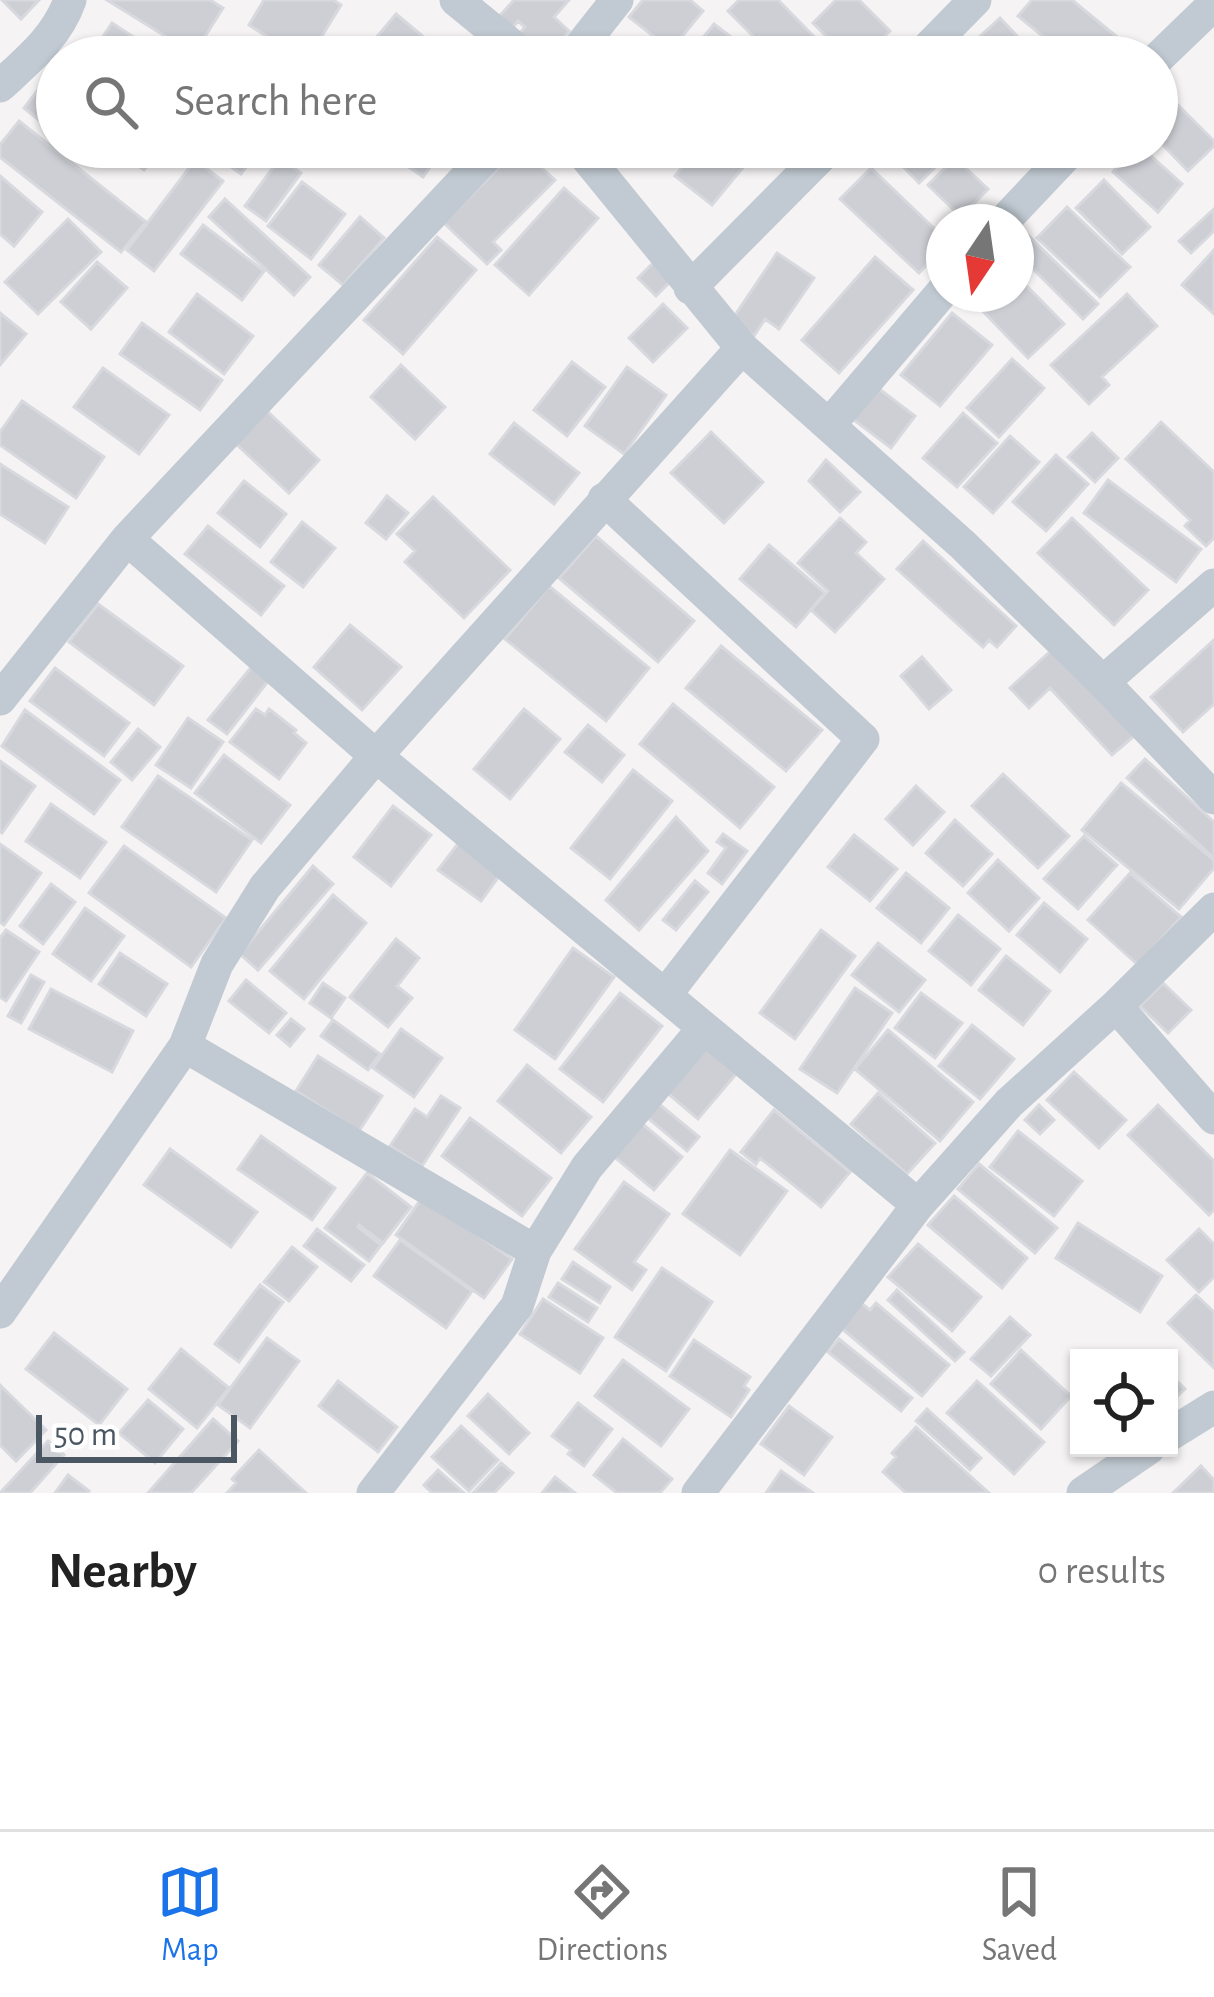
<!DOCTYPE html>
<style>
body{margin:0;font-family:"Alegreya Sans",sans-serif;background:#f2f2f2;color:#222}
.controls{position:absolute;right:36px;bottom:36px;display:grid;overflow:hidden;border-radius:0px;box-shadow:0 3px 9px #0004}
.controls button{width:108px;height:108px;display:grid;place-items:center;padding:0;border:0;border-bottom:3px solid #e0e0e0;background:#fff;color:#222;font:60px sans-serif}
.compass{position:absolute;left:926px;top:204px;width:108px;height:108px;border-radius:50%;background:#fff;box-shadow:0 3px 9px #0004;rotate:193deg}
.scale{position:absolute;left:36px;bottom:30px;width:201px;box-sizing:border-box;padding-left:12px;border:6px solid #4a5661;border-top:0;font-size:33px;line-height:42px;white-space:nowrap;color:#4a5661;-webkit-text-stroke:9px #fff;paint-order:stroke}
.list{margin:0;padding:0;list-style:none}
h2{display:flex;justify-content:space-between;align-items:center;height:156px;margin:0;padding:0 48px;font-size:51px}
h2 small{font-size:39px;font-weight:400;color:#767676}
.icon{flex:none;width:66px;height:66px;fill:none;stroke:currentColor;stroke-width:2;stroke-linecap:round;stroke-linejoin:round}
.map{position:relative;flex:none;width:1214px;height:1493px;overflow:hidden}
.search{position:absolute;background:#fff;box-shadow:0 3px 9px #0004;left:36px;right:36px;top:36px;height:132px;display:flex;align-items:center;gap:30px;box-sizing:border-box;padding:0 42px;border-radius:66px;color:#767676;font-size:45px}
.sheet{height:336px;background:#fff}
nav{display:flex;justify-content:space-around;align-items:center;box-sizing:border-box;height:168px;border-top:3px solid #e0e0e0;background:#fff;font-size:33px;color:#767676}
nav a{display:grid;justify-items:center;gap:6px}
nav .on{color:#1a73e8}
.map>svg:first-child{display:block}
.building{fill:#cdcfd5;stroke:#d7d9de;stroke-width:3}
.lines{fill:none;stroke-linecap:round;stroke-linejoin:round}
.minor{stroke:#c1cad2;stroke-width:33}
</style>
<div class="map">
<svg width="1214" height="1493" viewBox="0 0 1214 1493">
<rect width="100%" height="100%" fill="#f5f3f3"/>
<!-- building -->
<path class="building" d="M2 0H39L21 19Z
M107 0H210L223 8 194 54Z
M264 0H333L341 5 309 57H300L249 25Z
M514 0H569L554 17 569 31 546 57 518 35 525 27 518 21 510 31 496 20Z
M643 0H690L703 11 671 50 629 17Z
M739 0H778L834 57H774L728 11Z
M836 0H859L890 31 863 57H847L813 23Z
M1032 0H1072L1127 45 1118 57H1068L1018 16Z
M396 14 426 39 411 57H360Z
M1000 18 1037 57H967L963 52Z
M112 23 164 57H89Z
M714 24 753 54 751 57H712L697 45Z
M44 82 57 92V109L45 125 24 108Z
M1169 96 1214 141V146L1188 171 1157 139V108Z
M19 121 146 222 121 252 0 157V145Z
M110 147H160L144 170Z
M203 147H261L241 174Z
M380 147H438L442 150 423 177Z
M519 147 555 180 493 242 501 250 487 264 444 223Z
M699 147H760L712 205 675 176Z
M884 147H950L953 150 919 183Z
M1136 147H1141L1182 184 1158 212 1113 172Z
M280 158 301 173 266 221 245 206Z
M955 158 988 189 961 217 928 185Z
M195 160 223 181 154 271 127 250Z
M871 168 944 238V247L919 273 840 199Z
M0 176 42 212 14 246 0 234Z
M1104 180 1150 227 1122 254 1076 208Z
M302 182 345 214 311 259 268 226Z
M564 188 598 218 529 295 495 265Z
M225 199 310 277 294 295 209 217Z
M1067 207 1130 267 1100 297 1037 238Z
M1214 209V231L1191 253 1179 241Z
M360 217 384 238 343 285 319 265Z
M68 219 101 252 38 314 5 282Z
M203 225 264 271 242 300 181 254Z
M1027 234 1098 304 1083 319 1016 252V244Z
M437 237 476 270 403 354 364 320Z
M1214 250V314L1182 285Z
M777 253 814 278 779 329 765 319 754 336 731 321Z
M875 257 913 290 839 373 802 340Z
M655 261 673 279 656 296 638 278Z
M97 262 127 288 91 329 61 302Z
M1016 275 1064 324 1028 358 974 302 982 294H1016Z
M197 294 253 336 224 374 169 332Z
M1127 294 1157 326 1102 377 1109 385 1089 404 1051 365Z
M663 304 687 328 653 362 629 338Z
M0 313 26 334 0 365Z
M952 313 992 345 940 406 901 375Z
M142 323 222 380 200 410 120 354Z
M1012 359 1044 388 999 437 967 408Z
M572 362 605 387 567 436 534 410Z
M401 365 445 407 415 439 371 397Z
M627 367 666 395 624 454 585 426Z
M103 368 169 415 139 454 74 407Z
M874 385 915 416 891 448 850 417Z
M22 401 104 457 76 498 0 445V432Z
M267 411 319 460 289 493 236 444Z
M963 413 997 443 957 487 923 458Z
M1161 422 1214 472V538L1206 546 1185 526 1190 520 1126 459Z
M514 423 579 473 554 504 490 454Z
M711 432 763 482 724 523 671 473Z
M1092 433 1118 458 1095 482 1068 457Z
M1010 436 1039 462 993 513 964 487Z
M1056 455 1088 484 1046 531 1013 502Z
M826 460 860 492 840 512 809 481Z
M0 464 68 507 45 543 0 514Z
M1108 480 1201 549 1176 582 1084 513Z
M244 481 286 514 260 547 218 513Z
M387 496 408 513 386 539 366 523Z
M433 497 510 570 464 618 405 562 415 551 397 534Z
M840 518 866 542 856 553 884 579 835 632 811 610 828 591 798 563Z
M1072 518 1148 590 1114 625 1038 553Z
M302 522 335 548 303 587 271 562Z
M208 526 284 586 261 615 185 554Z
M596 536 694 621 658 662 559 578Z
M923 541 1016 626 997 647 989 640 983 647 897 569Z
M769 545 825 593 796 627 740 579Z
M549 586 649 668 606 721 505 639Z
M98 604 183 666 154 705 69 642Z
M350 625 401 667 362 710 314 667Z
M1213 641 1214 704 1183 732 1151 697Z
M721 646 822 730 786 771 686 688Z
M1054 648 1134 736 1112 755 1050 688 1029 708 1010 688Z
M922 657 951 690 929 709 901 676Z
M258 659 269 680 227 734 208 720Z
M55 668 129 723 104 756 30 701Z
M673 704 774 787 740 828 640 744Z
M256 709 265 715 269 709 296 730 294 733 306 743 279 779 230 742Z
M524 709 560 739 510 799 474 769Z
M25 710 120 780 94 814 2 746Z
M188 718 223 742 191 788 156 765Z
M588 725 624 755 602 782 565 752Z
M138 729 160 747 132 780 111 762Z
M224 755 290 805 261 843 195 793Z
M1145 759 1214 822V858L1127 778Z
M0 761 35 786 2 833 0 831Z
M633 770 672 801 610 879 571 848Z
M1003 774 1069 836 1038 868 972 806Z
M158 776 252 840 216 892 122 827Z
M1121 783 1214 860V868L1179 909 1082 830Z
M916 786 944 812 913 845 886 819Z
M51 804 106 842 80 878 26 841Z
M393 806 431 835 391 886 354 857Z
M676 817 708 851 639 930 606 900Z
M955 820 992 854 963 886 926 853Z
M723 834 747 851 722 884 708 873 726 848 717 842Z
M854 835 897 869 870 901 828 867Z
M1084 836 1117 865 1078 909 1044 879Z
M463 837 505 868 481 901 438 870Z
M0 844 41 873 4 925 0 922Z
M124 846 226 918 191 967 89 893Z
M998 860 1039 898 1009 931 968 893Z
M313 866 333 884 258 970 240 954Z
M906 873 949 908 921 943 877 908Z
M1130 873 1181 917 1138 965 1088 920Z
M695 881 708 892 676 930 663 920Z
M51 884 75 902 43 944 20 926Z
M333 895 366 923 304 999 270 971Z
M1044 903 1087 939 1060 972 1017 935Z
M85 908 124 936 91 981 53 954Z
M958 915 1000 949 971 985 929 951Z
M6 930 39 952 6 1001 0 997V938Z
M821 930 855 956 795 1039 760 1013Z
M396 939 419 958 397 986 412 998 388 1027 350 997Z
M878 943 925 980 899 1012 852 975Z
M573 948 614 977 555 1059 515 1030Z
M120 953 167 984 146 1016 99 984Z
M1006 956 1050 991 1023 1025 979 990Z
M31 975 44 982 21 1023 8 1016Z
M246 980 286 1013 269 1033 229 1001Z
M323 983 345 998 331 1018 310 1003Z
M1163 983 1191 1010 1168 1033 1140 1006Z
M855 988 892 1013 837 1093 800 1069Z
M51 989 133 1031 112 1072 29 1029Z
M620 993 662 1026 603 1102 560 1069Z
M921 993 962 1023 935 1058 895 1028Z
M291 1019 304 1029 290 1046 277 1035Z
M333 1020 380 1054 368 1070 321 1036Z
M972 1025 1014 1059 980 1099 939 1066Z
M401 1029 442 1058 414 1097 373 1068Z
M888 1030 973 1102 940 1141 855 1069Z
M704 1045 737 1073 698 1119 665 1091Z
M318 1056 382 1096 359 1131 296 1091Z
M527 1065 591 1117 561 1153 498 1101Z
M1074 1072 1126 1120 1099 1148 1047 1100Z
M878 1093 935 1143 907 1174 851 1124Z
M441 1096 460 1108 422 1166 390 1146 415 1109 427 1117Z
M659 1104 699 1137 687 1151 648 1118Z
M1039 1105 1054 1120 1040 1134 1025 1120Z
M1158 1105 1214 1161V1210L1209 1215 1128 1135Z
M774 1110 850 1172 821 1207 760 1158 756 1164 741 1152Z
M470 1118 551 1178 522 1216 442 1156Z
M639 1121 682 1157 654 1190 611 1154Z
M1018 1131 1082 1181 1054 1216 990 1167Z
M261 1136 335 1188 312 1220 238 1169Z
M170 1149 257 1212 231 1247 144 1185Z
M730 1150 787 1191 740 1255 683 1214Z
M979 1164 1057 1228 1035 1253 958 1189Z
M367 1173 411 1207 383 1243 359 1225 358 1227 381 1245 369 1261 325 1228Z
M624 1182 669 1214 634 1262 646 1270 632 1290 575 1249Z
M423 1196 512 1259 484 1298 396 1235Z
M954 1196 1027 1258 1002 1288 928 1225Z
M1078 1223 1162 1276 1140 1312 1056 1258Z
M317 1229 364 1265 351 1281 304 1246Z
M1199 1229 1214 1244V1277L1199 1292 1167 1260Z
M400 1240 472 1291 446 1328 374 1276Z
M918 1244 981 1297 952 1331 888 1277Z
M292 1247 317 1267 289 1301 264 1282Z
M573 1262 610 1287 600 1303 562 1279Z
M662 1268 712 1302 666 1371 615 1337Z
M558 1283 597 1308 588 1322 549 1297Z
M260 1285 283 1302 239 1362 215 1344Z
M897 1290 964 1352 955 1361 888 1300Z
M1196 1295 1214 1312V1368L1168 1323Z
M543 1299 603 1338 580 1373 520 1334Z
M861 1303 870 1310 876 1303 949 1365 922 1396 840 1327Z
M1010 1317 1030 1335 991 1376 971 1359Z
M54 1333 127 1389 99 1425 26 1369Z
M267 1338 299 1361 250 1428 218 1405Z
M839 1339 912 1398 901 1411 828 1352Z
M694 1340 750 1377 744 1386 749 1390 731 1417 670 1376Z
M181 1349 229 1388 197 1428 149 1389Z
M1021 1350 1071 1396 1041 1429 991 1384Z
M623 1360 689 1409 661 1446 595 1396Z
M1169 1373 1185 1389 1171 1402 1169 1400Z
M338 1381 397 1427 378 1452 319 1406Z
M977 1381 1044 1442 1014 1474 947 1413Z
M0 1385 46 1430 16 1461 0 1445Z
M488 1394 529 1433 509 1454 468 1416Z
M148 1400 183 1429 155 1463 119 1433Z
M578 1403 612 1429 584 1466 568 1454 571 1450 552 1436Z
M789 1406 832 1437 804 1475 761 1444Z
M927 1409 981 1458 970 1470 916 1421Z
M213 1419 238 1441 191 1493H148Z
M461 1426 498 1460 469 1491 432 1457Z
M916 1427 989 1493H906L883 1472 896 1457 892 1453Z
M623 1439 672 1479 660 1493H617L594 1475Z
M48 1441 64 1455 30 1493H0Z
M259 1450 306 1493H227L236 1483 232 1479Z
M501 1463 513 1473 494 1493H473Z
M1201 1466 1214 1480V1493H1173Z
M438 1470 464 1493H432L424 1485Z
M781 1471 813 1493H766Z
M68 1475 89 1491 87 1493H55Z
M555 1477 575 1493H542Z"/>
<g class="lines">
<!-- minor -->
<path class="minor" d="M456 0 526 57
M572 57 617 0
M919 57 975 0
M1157 59 1214 4
M0 86C28 60 57 37 70 0
M578 147 742 348 963 545 1103 682 1214 798
M1003 222 1074 147
M690 288 830 147
M829 425 944 290
M604 499 863 739 666 994
M127 539 376 756 918 1205
M1103 682 1214 585
M0 699 127 539 495 147
M1214 909 1116 1006 1214 1118
M185 1046 535 1251
M0 1312 185 1046 217 964 265 887 376 756 742 348
M1169 1435 1214 1407
M373 1493 517 1306 535 1251 587 1167 704 1028
M698 1493 918 1205 1009 1103 1116 1006
M1083 1493 1149 1448"/>
</g>
</svg>
<div class="controls">
<button><svg class="icon" aria-label="locate" viewBox="0 0 24 24"><circle cx="12" cy="12" r="6"/><path d="M12 2v4M12 18v4M2 12h4M18 12h4"/></svg></button>
</div>
<svg class="compass" viewBox="-18 -18 36 36"><path d="M0-13l5 13h-10z" fill="#e53935"/><path d="M0 13l5-13h-10z" fill="#767676"/></svg>
<div class="scale">50 m</div>
<div class="search"><svg class="icon" aria-label="search" viewBox="0 0 24 24"><circle cx="10" cy="10" r="6"/><path d="M15 15l6 6"/></svg>Search here</div>
</div>
<section class="sheet">
<h2>Nearby<small>0 results</small></h2>
<ul class="list">
</ul>
</section>
<nav>
<a class="on"><svg class="icon" aria-label="map" viewBox="0 0 24 24"><path d="M3 6l6-2 6 2 6-2v14l-6 2-6-2-6 2zM9 4v14M15 6v14"/></svg>Map</a>
<a><svg class="icon" aria-label="directions" viewBox="0 0 24 24"><path d="M12 3l9 9-9 9-9-9zM9 14v-3h6M13 9l2 2-2 2"/></svg>Directions</a>
<a><svg class="icon" aria-label="saved" viewBox="0 0 24 24"><path d="M7 4h10v16l-5-4-5 4z"/></svg>Saved</a>
</nav>
